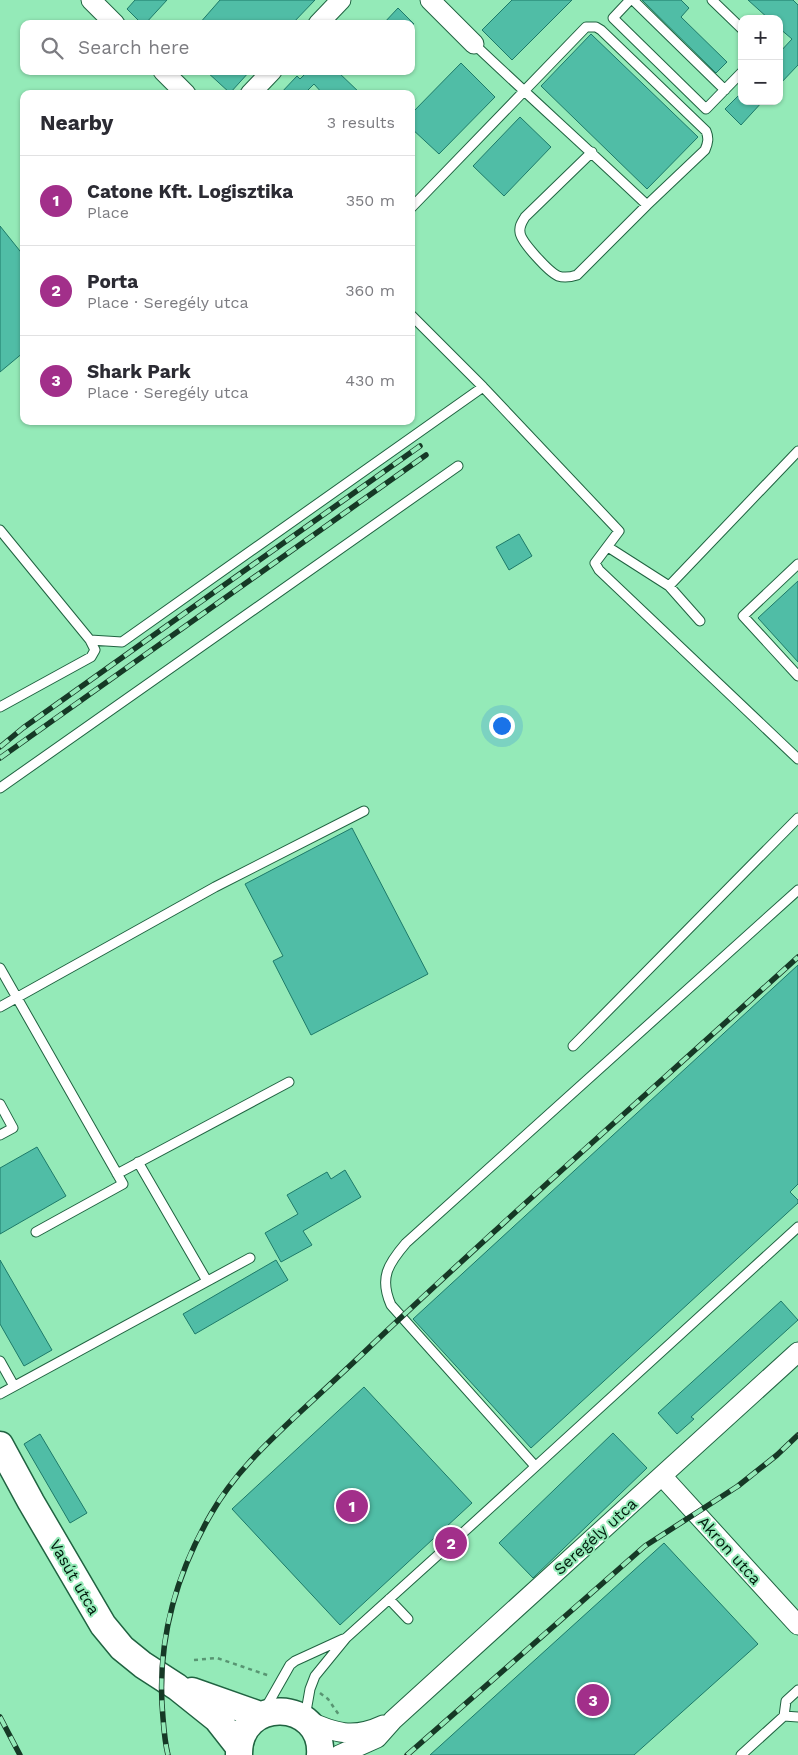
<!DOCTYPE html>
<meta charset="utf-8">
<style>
body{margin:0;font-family:"Work Sans",sans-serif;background:#f2f2f3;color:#2b2b33}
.controls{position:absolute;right:15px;top:15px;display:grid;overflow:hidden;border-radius:10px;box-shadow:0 1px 4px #0004}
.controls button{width:45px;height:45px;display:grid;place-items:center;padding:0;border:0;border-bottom:1px solid #e1e1e2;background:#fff;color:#2b2b33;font:25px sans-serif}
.you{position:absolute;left:501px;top:725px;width:18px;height:18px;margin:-12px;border:4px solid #fff;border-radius:50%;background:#1a73e8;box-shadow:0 0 0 8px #1a73e833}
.badge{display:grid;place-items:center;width:32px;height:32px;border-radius:50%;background:#a22f8a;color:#fff;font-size:16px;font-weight:700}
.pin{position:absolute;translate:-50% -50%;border:2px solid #fff;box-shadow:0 1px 5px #0006}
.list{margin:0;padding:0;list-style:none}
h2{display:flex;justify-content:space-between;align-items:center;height:65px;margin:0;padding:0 20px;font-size:21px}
h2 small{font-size:16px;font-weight:400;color:#7c7c81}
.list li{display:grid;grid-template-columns:32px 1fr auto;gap:15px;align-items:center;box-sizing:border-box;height:90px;padding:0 20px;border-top:1px solid #e1e1e2}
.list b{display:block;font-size:19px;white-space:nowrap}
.list p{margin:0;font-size:16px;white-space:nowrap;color:#7c7c81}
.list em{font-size:16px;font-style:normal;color:#7c7c81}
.icon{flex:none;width:28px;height:28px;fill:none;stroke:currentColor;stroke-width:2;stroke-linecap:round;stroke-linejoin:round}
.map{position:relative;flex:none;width:798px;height:1755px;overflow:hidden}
.search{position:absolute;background:#fff;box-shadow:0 1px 4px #0004;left:20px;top:20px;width:395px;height:55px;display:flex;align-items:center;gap:12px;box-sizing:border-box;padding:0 18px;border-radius:10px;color:#7c7c81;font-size:19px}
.panel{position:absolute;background:#fff;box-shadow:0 1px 4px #0004;left:20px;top:90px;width:395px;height:335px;border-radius:10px}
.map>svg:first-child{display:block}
.building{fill:#50bda6;stroke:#1d7a69}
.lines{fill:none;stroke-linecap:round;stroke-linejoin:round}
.lane-casing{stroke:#206341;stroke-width:11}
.street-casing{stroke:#206341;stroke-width:21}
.secondary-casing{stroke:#206341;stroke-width:29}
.path{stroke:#589572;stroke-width:2.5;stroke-dasharray:4 4;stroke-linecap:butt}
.lane{stroke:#fff;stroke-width:9}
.street{stroke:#fff;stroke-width:19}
.secondary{stroke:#fff;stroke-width:26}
.rail-casing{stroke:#163926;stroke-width:5.5}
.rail{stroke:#94eab8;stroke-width:4;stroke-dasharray:11;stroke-linecap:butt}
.labels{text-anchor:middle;stroke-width:4;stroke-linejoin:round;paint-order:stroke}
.street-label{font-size:16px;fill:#011b0d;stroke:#94eab8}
</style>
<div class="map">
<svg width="798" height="1755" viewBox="0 0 798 1755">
<rect width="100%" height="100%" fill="#94eab8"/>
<!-- building -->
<path class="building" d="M135 0H167L145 24H142L127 9Z
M220 0H315L292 24H199Z
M512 0H572L512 60 482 30Z
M642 0H681L689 8 681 17 727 62 716 73Z
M748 0H793L798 5V65L779 85V53L792 39 779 28V19H769Z
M398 8 414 24H383Z
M591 34 698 137 647 189 541 86Z
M461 63 495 97 439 154 411 128V114Z
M206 71H250L230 93Z
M300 71H337L361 94H323L314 84 304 94H280L297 76 300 79 304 75Z
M742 92V101H763L741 125 725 109Z
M520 117 551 147 504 196 473 166Z
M0 226 24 256V352L0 372Z
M519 534 532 556 509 570 496 547Z
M798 581V662L758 618Z
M352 828 428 974 311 1035 273 961 283 956 245 884Z
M798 965V1184L790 1192 798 1200V1203L531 1448 413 1319Z
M37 1147 66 1196 0 1234V1168Z
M345 1170 361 1197 303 1231 312 1245 281 1262 265 1233 298 1214 287 1195 327 1172 331 1179Z
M0 1260 52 1350 24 1366 0 1324Z
M276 1260 288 1280 195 1334 183 1314Z
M781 1301 798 1320 691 1417 694 1419 677 1434 658 1413Z
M364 1387 472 1503 340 1625 232 1509Z
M613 1433 647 1468 533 1578 499 1543Z
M40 1434 87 1513 70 1523 24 1444Z
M664 1543 758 1644 634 1755H430Z"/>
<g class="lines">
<!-- lane casing -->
<g class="lane-casing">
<path id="lane" d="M630 0 613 18 706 109 742 72
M633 0 725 90
M712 0 742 29
M592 152 525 217C522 222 519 226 520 232 520 241 549 272 558 276 564 278 571 277 577 275L647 205
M411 208 586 27H596L601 30 706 131C709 138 708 143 705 150L647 205C590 151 531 98 474 44
M411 315 483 387 619 531 595 563 599 570 798 759
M0 530 90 640 95 650 91 657 0 707
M608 547 669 586 700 621
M798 564 743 616 798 676
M669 586 798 451
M90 640 122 642 483 387
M0 788 458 466
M0 968 123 1184 36 1232
M0 1007 215 887 364 811
M573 1046 798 818
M0 1104 13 1128 0 1135
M138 1162 207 1281
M117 1174 289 1082
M0 1361 14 1386
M0 1394 250 1258
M535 1466 391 1305C379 1278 388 1264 406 1243L798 890
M455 1540 798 1227
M389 1599 408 1619
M265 1709 290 1665 295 1661 343 1639
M784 1716 786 1701 798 1690
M305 1717 310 1689 315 1676 346 1638 448 1546
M741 1755 784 1716 798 1717"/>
</g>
<!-- street casing -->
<g class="street-casing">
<path id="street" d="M91 0 115 24
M430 0 474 44
M318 24 341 0
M163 71 186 94
M250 94 272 71
M662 1476 798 1625
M306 1720C335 1733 353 1739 383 1725
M339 1755 377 1738 393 1720 798 1352"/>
</g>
<!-- secondary casing -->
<g class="secondary-casing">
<path id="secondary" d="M0 1445 31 1502 103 1625 122 1648 143 1665 177 1687 217 1719 239 1747
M192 1691 260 1715
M239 1755C238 1695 324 1699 320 1755"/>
</g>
<!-- path -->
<path class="path" d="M194 1660 217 1658 270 1676
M320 1693 328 1699 339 1715"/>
<!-- lane -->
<use href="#lane" class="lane"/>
<!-- street -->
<use href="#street" class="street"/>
<!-- secondary -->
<use href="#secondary" class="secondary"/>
<!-- rail casing -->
<g class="rail-casing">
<path id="rail" d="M0 747 23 728 420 446
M0 758 426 455
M0 1717 20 1755
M168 1755C165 1743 164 1731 163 1718 156 1645 174 1578 211 1514 233 1475 266 1444 298 1414 324 1390 350 1366 376 1341 514 1211 657 1085 798 957
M407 1755 645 1546 738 1486 777 1455 798 1435"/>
</g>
<!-- rail -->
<use href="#rail" class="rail"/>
</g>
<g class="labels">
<!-- street labels -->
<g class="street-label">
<text transform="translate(595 1536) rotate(-42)" y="6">Seregély utca</text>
<text transform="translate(730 1550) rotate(48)" y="6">Akron utca</text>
<text transform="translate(75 1577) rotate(60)" y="6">Vasút utca</text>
</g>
</g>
</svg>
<div class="controls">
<button>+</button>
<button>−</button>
</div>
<div class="you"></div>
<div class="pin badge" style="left:352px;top:1506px">1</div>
<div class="pin badge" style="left:451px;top:1543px">2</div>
<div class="pin badge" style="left:593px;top:1700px">3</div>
<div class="search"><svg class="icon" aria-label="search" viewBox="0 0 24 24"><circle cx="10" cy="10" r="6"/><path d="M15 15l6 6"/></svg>Search here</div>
<section class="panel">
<h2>Nearby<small>3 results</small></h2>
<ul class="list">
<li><span class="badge">1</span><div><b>Catone Kft. Logisztika</b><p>Place</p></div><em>350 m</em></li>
<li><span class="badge">2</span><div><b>Porta</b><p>Place · Seregély utca</p></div><em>360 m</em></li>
<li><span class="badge">3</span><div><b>Shark Park</b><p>Place · Seregély utca</p></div><em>430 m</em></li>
</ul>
</section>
</div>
